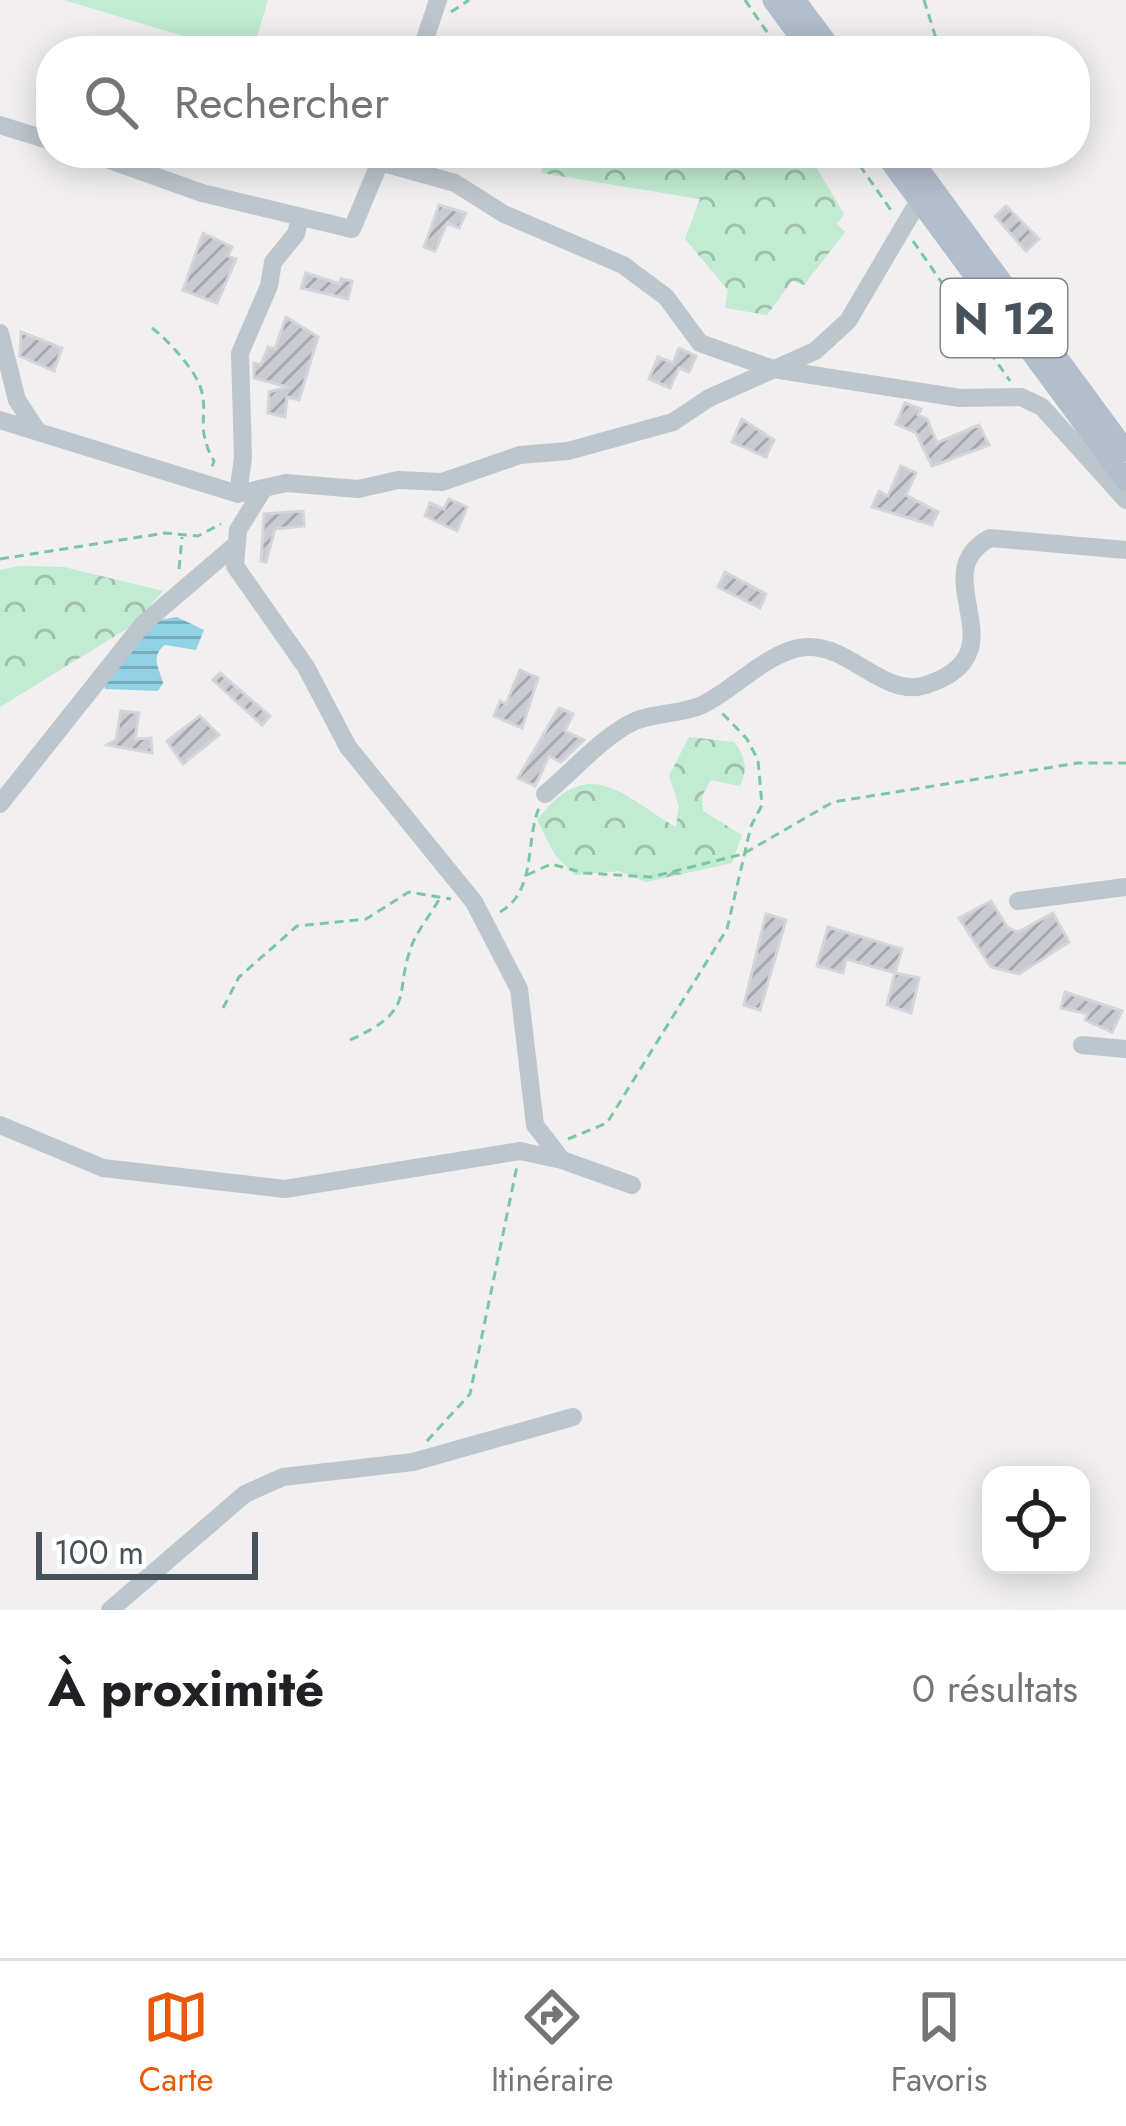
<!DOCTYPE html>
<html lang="fr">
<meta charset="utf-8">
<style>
body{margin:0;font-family:Jost,sans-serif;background:#f6f6f6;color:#202124}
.controls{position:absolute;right:36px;bottom:36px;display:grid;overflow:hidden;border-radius:24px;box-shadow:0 6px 30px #0003}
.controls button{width:108px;height:108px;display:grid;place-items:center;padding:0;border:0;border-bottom:3px solid #e0e0e0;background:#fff;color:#202124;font:60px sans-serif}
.scale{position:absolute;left:36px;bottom:30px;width:222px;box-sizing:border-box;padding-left:12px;border:6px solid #48525b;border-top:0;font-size:33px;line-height:42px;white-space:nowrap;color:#48525b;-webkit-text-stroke:9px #fff;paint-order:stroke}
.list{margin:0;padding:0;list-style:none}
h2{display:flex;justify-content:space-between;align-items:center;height:156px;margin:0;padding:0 48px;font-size:51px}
h2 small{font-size:39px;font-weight:400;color:#757577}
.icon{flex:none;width:66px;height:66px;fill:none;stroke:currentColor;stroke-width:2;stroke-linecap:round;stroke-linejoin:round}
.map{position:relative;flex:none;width:1126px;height:1610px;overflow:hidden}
.search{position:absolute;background:#fff;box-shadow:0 6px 30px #0003;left:36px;right:36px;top:36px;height:132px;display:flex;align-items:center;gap:30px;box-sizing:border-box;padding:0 42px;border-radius:48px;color:#757577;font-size:45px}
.sheet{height:348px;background:#fff}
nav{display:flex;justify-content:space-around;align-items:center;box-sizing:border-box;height:168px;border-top:3px solid #e0e0e0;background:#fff;font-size:33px;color:#757577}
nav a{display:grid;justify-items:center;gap:6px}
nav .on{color:#ea580c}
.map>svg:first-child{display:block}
.forest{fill:url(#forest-crowns)}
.pitch{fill:#c1ebd2}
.water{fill:url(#water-rules)}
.building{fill:url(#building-hatch);stroke:#d3d5da;stroke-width:3}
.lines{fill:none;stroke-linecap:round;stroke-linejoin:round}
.path{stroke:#7cc7a3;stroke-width:3;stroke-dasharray:9 6;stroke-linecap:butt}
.minor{stroke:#bec6cd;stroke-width:18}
.major{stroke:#b1becb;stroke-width:21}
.labels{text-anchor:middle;stroke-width:10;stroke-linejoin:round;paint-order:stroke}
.shield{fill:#fff;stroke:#7f868c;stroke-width:3}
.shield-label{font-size:45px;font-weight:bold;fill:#48525b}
</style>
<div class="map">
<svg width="1126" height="1610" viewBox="0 0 1126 1610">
<defs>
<pattern id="forest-crowns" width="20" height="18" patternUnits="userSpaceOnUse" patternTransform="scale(3)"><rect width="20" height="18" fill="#c1ebd2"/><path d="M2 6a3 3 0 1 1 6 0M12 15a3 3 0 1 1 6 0" fill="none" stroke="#9fc1ad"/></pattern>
<pattern id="water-rules" width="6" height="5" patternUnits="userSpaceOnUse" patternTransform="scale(3)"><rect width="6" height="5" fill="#91d2e5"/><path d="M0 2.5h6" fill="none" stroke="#78adbd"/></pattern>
<pattern id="building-hatch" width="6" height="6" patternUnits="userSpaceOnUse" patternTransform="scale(3)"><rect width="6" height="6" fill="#c9cbd1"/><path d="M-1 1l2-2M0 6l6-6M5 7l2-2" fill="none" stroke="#a5a7ad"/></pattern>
</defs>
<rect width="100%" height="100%" fill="#f1efef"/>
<!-- forest -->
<path class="forest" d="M546 153H572L603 163 609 153H808L844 214 837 224 845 232 804 285 792 281 767 315 725 308 728 290 685 239 700 199 541 173Z
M20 566 64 567 163 591 133 625 0 707V570Z
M689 737 734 742C746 758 748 768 740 786L711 780 702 796 703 811 742 835 732 863 646 882 619 871 575 875 555 855 537 820C590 751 623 797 676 827L679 806 669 776Z"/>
<!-- pitch -->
<path class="pitch" d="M64 0H268L253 51H232Z"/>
<!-- water -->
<path class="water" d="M177 617 204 630 196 650 165 645C150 656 159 668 163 683L158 691 105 689 103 678 159 620Z"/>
<!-- building -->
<path class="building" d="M439 205 466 213 459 228 447 223 435 251 424 247Z
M1006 206 1039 239 1026 251 995 216Z
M203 233 232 247 228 256 236 259 217 303 183 290Z
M306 273 340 284 341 279 352 281 348 299 301 288Z
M286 317 318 337 299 400 287 397 285 417 268 413 269 392 288 387 254 378V363L261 365 268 347 275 349Z
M21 332 62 348 54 371 20 356Z
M679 348 696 356 689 372 679 368 670 388 649 379 658 357 673 363Z
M905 403 921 409 918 415 927 419 937 443 979 425 989 445 932 466 916 433 896 424Z
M742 419 774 440 766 457 732 442Z
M901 466 916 473 906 495 938 512 932 525 872 507 879 491 888 496Z
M449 499 467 507 457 531 425 516 430 503 444 509Z
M303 511 304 526 275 529 266 562 261 561 264 514Z
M725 572 766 594 760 608 718 587Z
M520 670 538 678 522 728 494 716 500 701 506 704Z
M220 673 270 716 262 725 213 680Z
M559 708 573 714 565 731 584 740 561 762 549 756 535 786 518 778Z
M121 711 139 713 135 739 151 738 152 753 107 745 116 740Z
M200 716 219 735 183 764 167 741Z
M991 901 1008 928 1018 932 1053 913 1069 942 1019 974 991 967 959 918Z
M766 914 786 920 760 1010 744 1005Z
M828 927 902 949 895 973 846 959 843 973 817 966Z
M895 973 919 978 911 1013 887 1005Z
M1065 992 1122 1011 1112 1032 1085 1020 1088 1014 1061 1008Z"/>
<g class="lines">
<!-- path -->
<path class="path" d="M745 0 780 51
M924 0 940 51
M451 12 469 0
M851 153 893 213
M913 241 1010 381
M152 328C167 339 194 369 200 386 210 414 194 426 214 461L211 470
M0 559 165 533 198 536 221 524
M179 569 182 537
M527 875 551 864 584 873 651 877 743 854 833 802 1078 763H1126
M500 912C537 891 525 841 539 808
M223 1008 239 977 297 926 366 919 409 892 451 899
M350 1040C421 1008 391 993 414 940 421 926 432 912 440 898
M568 1139 607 1123 727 929 751 826 762 805 758 760 747 739 722 713
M427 1441 470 1394 517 1166"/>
<!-- minor -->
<path class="minor" d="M421 51 438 0
M0 125 51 141
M90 153 202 193 352 229 380 162 455 183 504 214 623 265 666 297 700 343 773 369 960 398 1021 397 1042 407 1126 500
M0 333 17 400 38 432
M0 420 238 494 286 483 358 489 398 480 442 482 520 455 568 451 673 422 709 398 815 351 848 321 918 202
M264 488 238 530 235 566 306 667 348 747 474 902 519 989 535 1125 562 1160 632 1185
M238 494 243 458 240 353 269 286 273 262 296 234 300 217
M545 794C572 772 600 739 631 723 652 712 680 715 702 705 735 689 769 650 806 647 850 644 884 699 926 685 1025 653 921 575 990 538L1126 550
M0 804 143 624 233 547
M1018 901 1126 887
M1082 1045 1126 1049
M0 1125 103 1168 285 1189 520 1151 562 1160
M110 1610 245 1494 283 1477 413 1462 573 1417"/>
<!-- major -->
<path class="major" d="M773 0 810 51
M795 0 833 51
M884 153 1126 481
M907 153 1126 451"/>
</g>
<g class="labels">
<!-- shield labels -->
<rect class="shield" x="941" y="279" width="126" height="78" rx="9"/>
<g class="shield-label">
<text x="1004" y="334">N 12</text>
</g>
</g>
</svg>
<div class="controls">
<button><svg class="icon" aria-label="locate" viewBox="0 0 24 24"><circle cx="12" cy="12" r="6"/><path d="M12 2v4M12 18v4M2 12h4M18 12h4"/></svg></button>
</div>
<div class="scale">100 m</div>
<div class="search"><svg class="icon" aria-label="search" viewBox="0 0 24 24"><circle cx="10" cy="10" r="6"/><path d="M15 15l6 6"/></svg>Rechercher</div>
</div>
<section class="sheet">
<h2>À proximité<small>0 résultats</small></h2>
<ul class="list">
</ul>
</section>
<nav>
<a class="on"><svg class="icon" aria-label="map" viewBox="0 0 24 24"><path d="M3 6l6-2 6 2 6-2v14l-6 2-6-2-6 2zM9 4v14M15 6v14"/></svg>Carte</a>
<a><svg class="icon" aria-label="directions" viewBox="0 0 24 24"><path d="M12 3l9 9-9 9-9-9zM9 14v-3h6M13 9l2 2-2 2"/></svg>Itinéraire</a>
<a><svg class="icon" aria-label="saved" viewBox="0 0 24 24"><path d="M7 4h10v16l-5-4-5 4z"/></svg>Favoris</a>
</nav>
